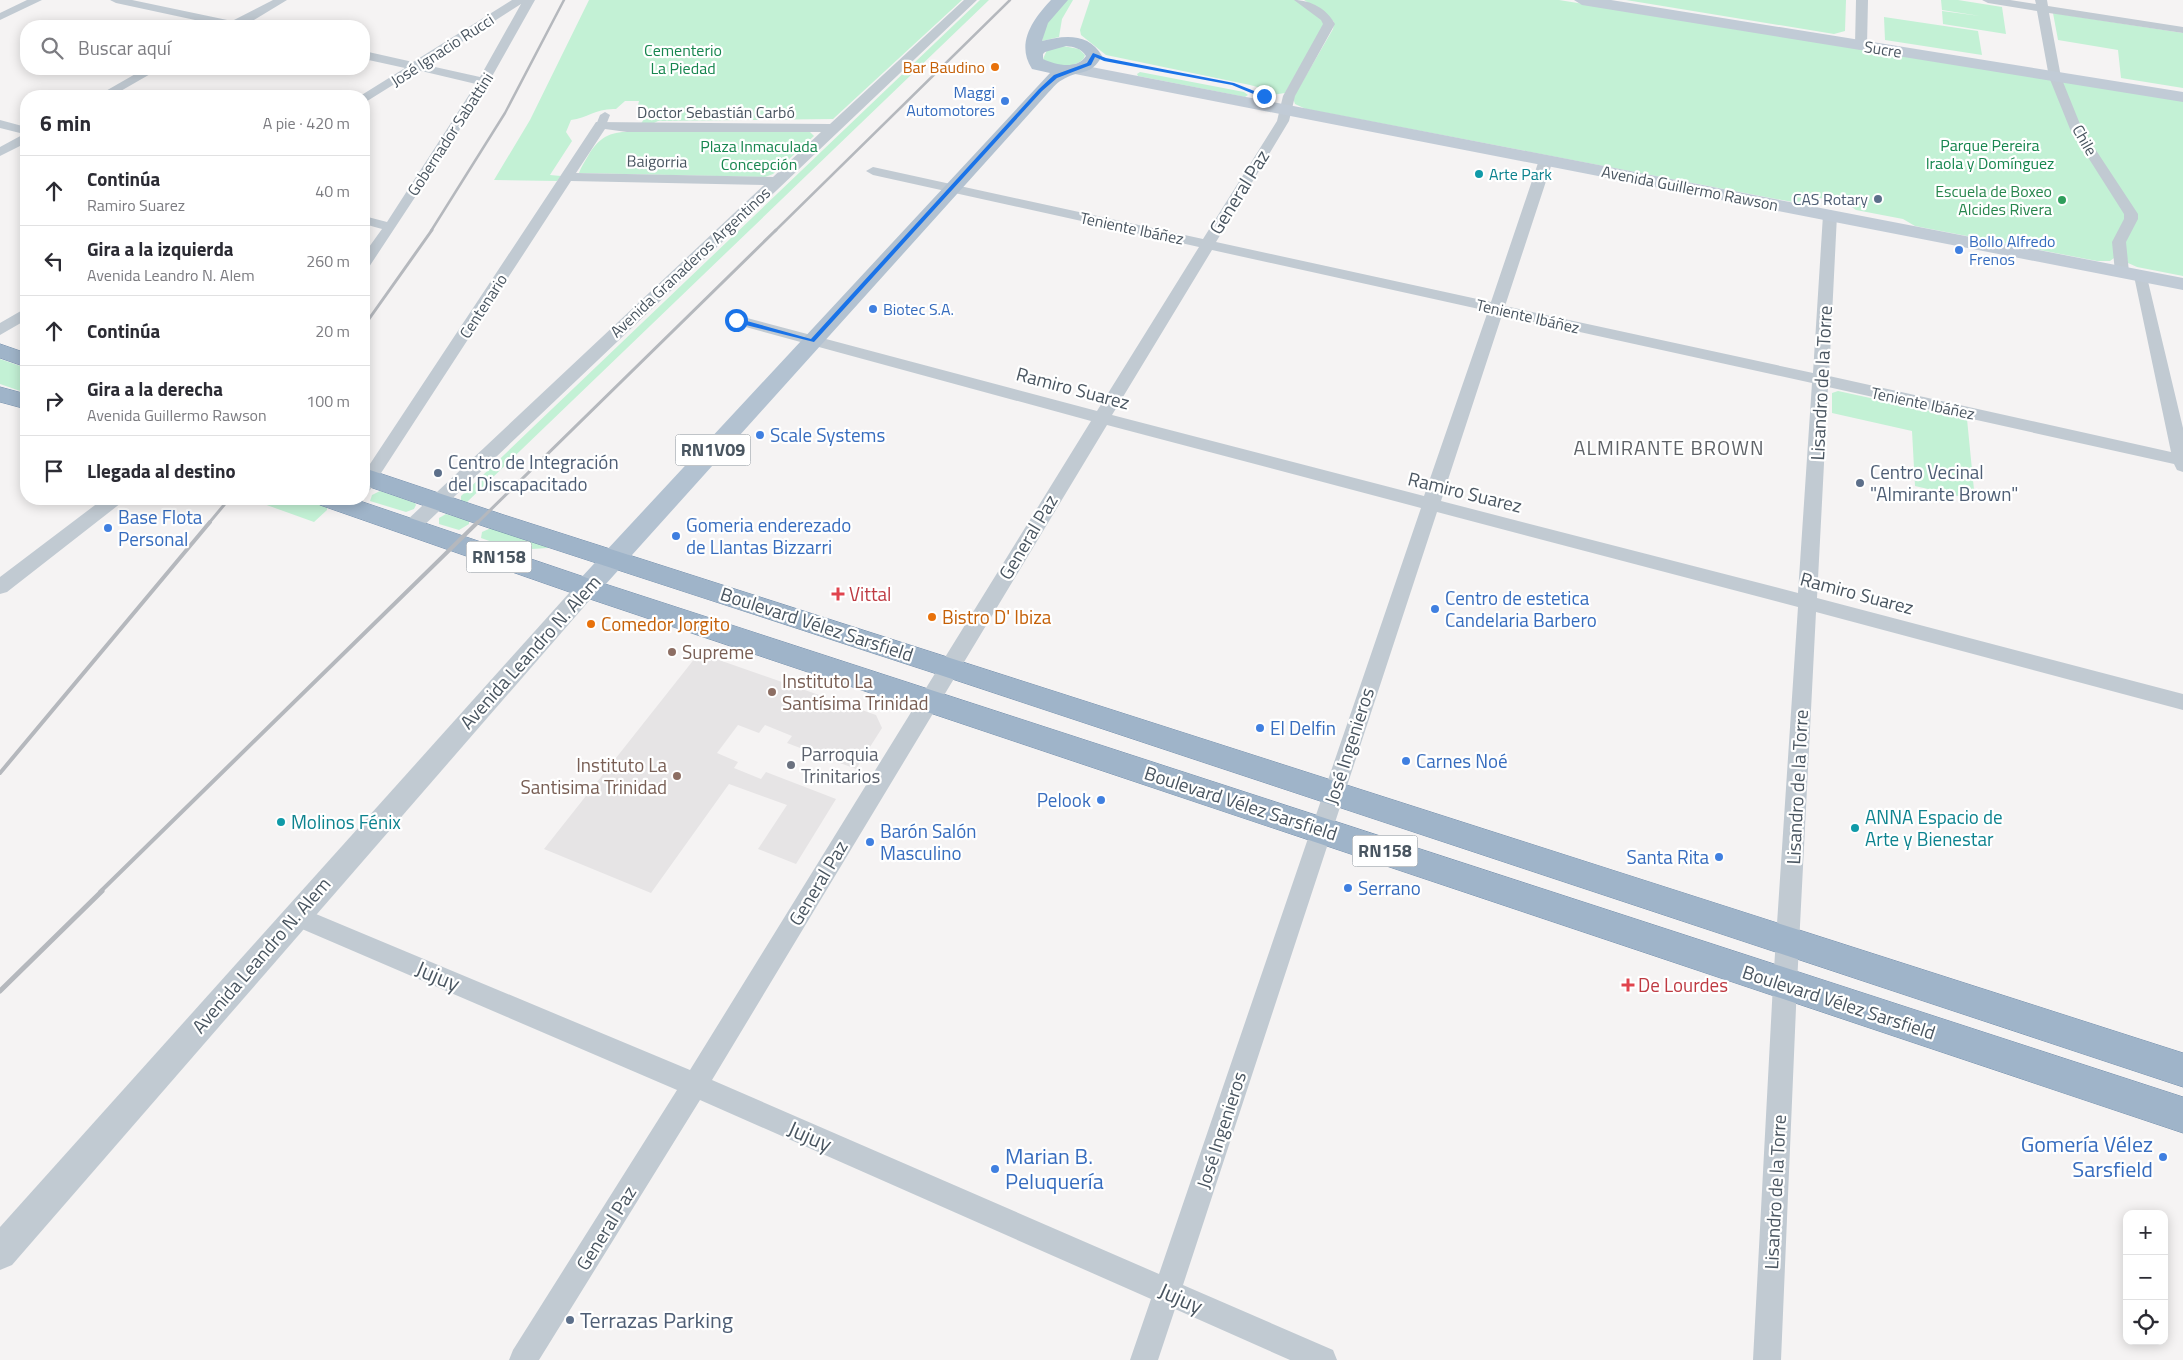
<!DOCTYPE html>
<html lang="es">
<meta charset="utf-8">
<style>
body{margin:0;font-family:"Titillium Web",sans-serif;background:#f7f7f7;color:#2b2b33}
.controls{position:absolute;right:15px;bottom:15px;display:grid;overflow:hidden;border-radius:10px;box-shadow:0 2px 12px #0003}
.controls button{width:45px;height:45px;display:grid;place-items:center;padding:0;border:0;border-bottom:1px solid #e1e1e2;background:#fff;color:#2b2b33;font:25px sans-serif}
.stop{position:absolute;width:15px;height:15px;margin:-11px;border:4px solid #1a73e8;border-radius:50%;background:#fff}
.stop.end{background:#1a73e8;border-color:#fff;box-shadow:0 1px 5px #0008}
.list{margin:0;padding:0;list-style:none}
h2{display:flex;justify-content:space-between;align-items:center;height:65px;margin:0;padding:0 20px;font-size:21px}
h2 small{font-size:16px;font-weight:400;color:#7c7c81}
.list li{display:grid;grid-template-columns:32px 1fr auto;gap:15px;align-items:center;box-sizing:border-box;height:70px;padding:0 20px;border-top:1px solid #e1e1e2}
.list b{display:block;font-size:19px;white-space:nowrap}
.list p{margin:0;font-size:16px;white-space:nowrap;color:#7c7c81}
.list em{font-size:16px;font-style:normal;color:#7c7c81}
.icon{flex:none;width:28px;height:28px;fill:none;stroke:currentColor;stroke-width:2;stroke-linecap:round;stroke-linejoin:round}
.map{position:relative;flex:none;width:2183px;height:1360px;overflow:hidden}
.search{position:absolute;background:#fff;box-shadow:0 2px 12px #0003;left:20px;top:20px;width:350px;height:55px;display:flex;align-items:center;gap:12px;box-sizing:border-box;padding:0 18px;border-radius:20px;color:#7c7c81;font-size:19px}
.panel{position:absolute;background:#fff;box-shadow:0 2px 12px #0003;left:20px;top:90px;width:350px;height:415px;border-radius:20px}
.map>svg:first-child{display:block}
.education{fill:#e6e4e5}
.green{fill:#c3f1d5}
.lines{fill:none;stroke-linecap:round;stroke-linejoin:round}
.trunk-casing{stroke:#7690ad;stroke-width:1}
.pedestrian{fill:#c1cad2;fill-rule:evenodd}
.minor{fill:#c1cad2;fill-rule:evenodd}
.tertiary{fill:#c1cad2;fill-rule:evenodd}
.secondary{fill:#c1cbd6;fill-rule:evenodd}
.primary{fill:#b3c2d1;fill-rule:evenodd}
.trunk{fill:#9fb4c9;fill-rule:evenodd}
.rail-far3{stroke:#b5b8bd;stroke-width:2.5}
.rail-far2{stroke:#b5b8bd;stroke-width:3}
.rail-far1{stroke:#b5b8bd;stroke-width:4}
.rail{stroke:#b5b8bd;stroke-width:5}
.route{fill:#1a73e8}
.food-dot{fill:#e8710a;stroke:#fff;stroke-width:2}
.shop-dot{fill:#3f7fe0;stroke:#fff;stroke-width:2}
.culture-dot{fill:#0f9aa8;stroke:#fff;stroke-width:2}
.service-dot{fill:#5c6f8a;stroke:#fff;stroke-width:2}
.leisure-dot{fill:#2e9e5b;stroke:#fff;stroke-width:2}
.health-dot{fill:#e0444e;stroke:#fff;stroke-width:2}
.education-dot{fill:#8d6e63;stroke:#fff;stroke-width:2}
.worship-dot{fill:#6b7280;stroke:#fff;stroke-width:2}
.labels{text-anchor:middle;stroke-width:4.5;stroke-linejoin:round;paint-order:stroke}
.far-street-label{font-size:16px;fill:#4a5661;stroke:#fff}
.far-park-label{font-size:16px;fill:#17864f;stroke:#fff}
.far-food-label{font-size:16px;fill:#c56008;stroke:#fff;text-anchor:end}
.far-shop-label{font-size:16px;fill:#366cbe;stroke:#fff;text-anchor:start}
.far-culture-label{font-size:16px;fill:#0d838f;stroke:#fff;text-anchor:start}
.far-leisure-label{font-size:16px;fill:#27864d;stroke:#fff;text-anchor:end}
.far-service-label{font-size:16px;fill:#4e5e75;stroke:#fff;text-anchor:end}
.shield{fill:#fff;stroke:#808990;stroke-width:1}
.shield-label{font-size:18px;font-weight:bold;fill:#4a5661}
.street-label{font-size:19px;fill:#4a5661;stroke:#fff}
.shop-label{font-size:19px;fill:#366cbe;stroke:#fff;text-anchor:start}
.service-label{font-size:19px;fill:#4e5e75;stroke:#fff;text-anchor:start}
.health-label{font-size:19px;fill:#be3a42;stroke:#fff;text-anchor:start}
.food-label{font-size:19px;fill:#c56008;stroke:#fff;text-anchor:start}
.education-label{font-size:19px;fill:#785e54;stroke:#fff;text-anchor:start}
.worship-label{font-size:19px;fill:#5b616d;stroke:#fff;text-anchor:start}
.culture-label{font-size:19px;fill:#0d838f;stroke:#fff;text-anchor:start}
.neighbourhood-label{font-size:20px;letter-spacing:1px;fill:#5f6368;stroke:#fff}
.near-street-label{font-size:22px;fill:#4a5661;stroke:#fff}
.near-shop-label{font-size:22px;fill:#366cbe;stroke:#fff;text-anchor:end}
.near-service-label{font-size:22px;fill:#4e5e75;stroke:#fff;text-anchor:start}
</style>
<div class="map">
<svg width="2183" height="1360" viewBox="0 0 2183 1360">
<rect width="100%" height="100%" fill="#f5f3f3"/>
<!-- education -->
<path class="education" d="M699 653 876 715 882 728 856 769 787 743 792 736 765 725 759 733 738 725 717 753 738 762 734 768 761 779 766 772 836 799 796 864 758 849 787 805 729 784 651 893 544 849Z"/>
<!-- green -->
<path class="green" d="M589 0H962L833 119 658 121 650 125H640L644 119 643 117 645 109H640L642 105H638L639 101H625L616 109C596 108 588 118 571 120L566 132 572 141 550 175 561 176 557 181 494 180 530 120Z
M980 0H989L467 502 461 501V496Z
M1066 0H1073L1062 19 1059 37 1042 41 1046 24Z
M1090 0H1296L1299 3 1310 4 1304 0H1559L2183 100V276L2137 267 2128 263 2124 245 2126 213 2114 258 2110 261H2097L1915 226 1903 219 1856 210 1846 203 1820 198 1808 205 1306 109 1295 104 1293 98 1333 29 1334 22 1329 17 1285 93 1272 95 1261 88 1250 85 1106 55 1081 35 1080 30Z
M1626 0H1846L1845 31 1834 34Z
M1941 0H1958L2002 7 2006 34 1943 24 1942 11 1980 16 1942 10Z
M2053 13 2183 33V88L2121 78 2118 50 2058 40Z
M1884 17 1978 31 1982 55 1885 40Z
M1063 46 1079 49 1085 55 1084 58C1075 69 1053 68 1043 59L1047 50Z
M1140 72 1244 92 1248 95 1245 97 1138 76 1137 74Z
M649 132H810L814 136 773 174 765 177 579 173C581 167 585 161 588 156 604 128 621 132 649 132Z
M0 359 26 368V393L0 384Z
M1838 391 1967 419 1975 500 1915 486 1912 431 1832 413V393Z
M380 491 415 503 416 505 414 509 406 512 370 501 372 495Z
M250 499H303L327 507V510L314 522Z
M446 514 469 521V524L459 530 439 524V518Z
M491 528 547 547 548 548 515 550 481 538 482 532Z"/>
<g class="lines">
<!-- trunk casing -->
<g class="trunk-casing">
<path id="trunk" d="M0 344 26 353V367L0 358Z
M0 387 26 394V409L0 402Z
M364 468 504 515 2183 1053V1087L940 675 486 527 364 485Z
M317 499H354L596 581 2183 1097V1133L578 595 320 505Z"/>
</g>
<!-- pedestrian -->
<path class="pedestrian" d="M605 112 610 115 606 125 598 127 596 125 600 115Z"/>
<!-- minor -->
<path class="minor" d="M27 0H42L0 20V13Z
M110 0H132L232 21 273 0H287L244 26H223L116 3Z
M512 0H535L490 80 491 82 369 267 364 268V254L382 229 364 224V216L387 222 476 84 417 70 364 103V96H360L405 68 364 59V51L413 62ZM521 4 480 77 426 65Z
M964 0H977L417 532 411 533 405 532 402 527 405 522 764 185 571 181 370 490 364 492V473L596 122 830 124ZM605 129 627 132H821L773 177 576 173Z
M1294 0C1311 0 1327 9 1335 24L1295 96 1289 121 1216 242 1491 302 1539 160 1546 156 1553 160 1505 306 1813 373 1823 215 1830 211 1837 215 1829 376 2171 452 2134 276 2136 273H2146L2183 428V472L2177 470 2174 464 1828 387 1817 598 2183 694V710L1816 612 1797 984 1781 1360H1753L1773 984 1798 607 1437 512 1183 1285 1333 1350 1337 1360H1290L1175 1309 1158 1360H1130L1151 1299 700 1100 539 1360H509L513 1350 677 1090 288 923 284 916 288 909 296 906 304 909 690 1070 1091 421 731 323 728 320 736 315 1097 411 1199 247 873 175 866 171 873 167 1203 239 1277 121 1283 96 1323 24 1321 20ZM1212 250 1488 311 1424 496 1112 415ZM1502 315 1812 383 1798 593 1441 501ZM1107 425 1421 508 1159 1274 712 1080Z
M1856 0H1868L1867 45 1861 49 1855 45Z
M1982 0H2010L2036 4 2035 0H2047L2048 6 2183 27V33L2049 13 2061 77 2082 129 2138 214V219L2126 242 2129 272 2127 275 2122 276 2115 272 2112 242 2124 219V214L2070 129 2049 77 2037 11 1988 3Z
M144 69H159L112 96H97Z
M0 120 26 127V143L0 156V147L24 134 0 128Z
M26 308V320L0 335V323Z
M103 499H124L121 503 7 592 0 594V577Z"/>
<!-- tertiary -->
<path class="tertiary" d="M587 579 595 582 599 588 595 594 12 1265 0 1270V1227L579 582Z"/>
<!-- secondary -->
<path class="secondary" d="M1574 0H1611L2183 92V102L1582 5Z
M1076 64 2183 278V290L1070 73 1068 69 1070 65Z"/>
<!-- primary -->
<path class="primary" d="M1051 0H1068L1048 23 1042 41C1065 35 1089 33 1102 56 1091 77 1079 69 1062 80 1056 83 1052 89 1047 94L596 595 587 598 578 595 574 588 578 581 1050 73 1032 69C1015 43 1034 18 1051 0ZM1066 46C1074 47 1081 48 1086 56 1077 70 1056 65 1043 59V54L1045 52Z"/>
<!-- trunk -->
<use href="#trunk" class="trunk"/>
<!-- rail-far3 -->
<path class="rail-far3" d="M431 231 505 113 564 0
M775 231 1010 0"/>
<!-- rail-far2 -->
<path class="rail-far2" d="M364 326 432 230
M209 523 229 499
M477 523 776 230"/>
<!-- rail-far1 -->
<path class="rail-far1" d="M0 773 210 522
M100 892 478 522"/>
<!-- rail -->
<path class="rail" d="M0 991 102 891"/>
</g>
<!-- route -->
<path class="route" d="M1093 53 1106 58 1234 83 1267 96 1263 98 1232 85 1104 61 1095 57 1091 65 1057 78 1042 91 814 342 734 322 736 318 811 339 1039 89 1054 75 1087 63Z"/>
<!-- markers -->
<g class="food-dot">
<circle cx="995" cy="67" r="5"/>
<circle cx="932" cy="617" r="5"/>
<circle cx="591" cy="624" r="5"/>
</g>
<g class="shop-dot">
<circle cx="1005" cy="101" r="5"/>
<circle cx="1959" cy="250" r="5"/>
<circle cx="873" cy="309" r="5"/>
<circle cx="760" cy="435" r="5"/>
<circle cx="108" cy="528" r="5"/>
<circle cx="676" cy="536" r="5"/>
<circle cx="1435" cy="609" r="5"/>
<circle cx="1260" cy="728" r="5"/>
<circle cx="1406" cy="761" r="5"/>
<circle cx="1101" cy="800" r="5"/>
<circle cx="870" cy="842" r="5"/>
<circle cx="1719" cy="857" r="5"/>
<circle cx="1348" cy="888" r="5"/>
<circle cx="2163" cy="1157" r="5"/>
<circle cx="995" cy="1169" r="5"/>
</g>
<g class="culture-dot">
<circle cx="1479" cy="174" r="5"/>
<circle cx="281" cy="822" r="5"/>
<circle cx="1855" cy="828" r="5"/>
</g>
<g class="service-dot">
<circle cx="1878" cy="199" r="5"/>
<circle cx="438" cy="473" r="5"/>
<circle cx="1860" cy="483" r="5"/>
<circle cx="570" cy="1320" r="5"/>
</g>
<circle class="leisure-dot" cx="2062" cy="200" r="5"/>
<g class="health-dot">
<path d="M835.5 586.5h5v5h5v5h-5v5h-5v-5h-5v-5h5z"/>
<path d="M1625.5 977.5h5v5h5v5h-5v5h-5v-5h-5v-5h5z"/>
</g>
<g class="education-dot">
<circle cx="672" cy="652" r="5"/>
<circle cx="772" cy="692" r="5"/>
<circle cx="677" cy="776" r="5"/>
</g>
<circle class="worship-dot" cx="791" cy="765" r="5"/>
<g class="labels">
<!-- far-street labels -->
<g class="far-street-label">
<text transform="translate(1883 49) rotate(9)" y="6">Sucre</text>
<text transform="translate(442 50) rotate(-33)" y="6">José Ignacio Rucci</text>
<text x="716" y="118">Doctor Sebastián Carbó</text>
<text transform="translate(450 134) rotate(-57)" y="6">Gobernador Sabattini</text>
<text transform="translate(2085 140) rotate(60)" y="6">Chile</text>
<text transform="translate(657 161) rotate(1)" y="6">Baigorria</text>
<text transform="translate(1690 188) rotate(11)" y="6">Avenida Guillermo Rawson</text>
<text transform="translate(1132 228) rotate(12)" y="6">Teniente Ibáñez</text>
<text transform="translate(690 262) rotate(-43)" y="6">Avenida Granaderos Argentinos</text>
<text transform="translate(483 306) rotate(-57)" y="6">Centenario</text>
<text transform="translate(1528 316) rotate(13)" y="6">Teniente Ibáñez</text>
<text transform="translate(1923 403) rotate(12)" y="6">Teniente Ibáñez</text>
</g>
<!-- far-park labels -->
<g class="far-park-label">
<text x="683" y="56">Cementerio<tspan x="683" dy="18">La Piedad</tspan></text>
<text x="1990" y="151">Parque Pereira<tspan x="1990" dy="18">Iraola y Domínguez</tspan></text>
<text x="759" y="152">Plaza Inmaculada<tspan x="759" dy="18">Concepción</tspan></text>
</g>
<!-- far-food labels -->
<g class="far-food-label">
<text x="985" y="73">Bar Baudino</text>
</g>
<!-- far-shop labels -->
<g class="far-shop-label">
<text x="995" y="98" text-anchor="end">Maggi<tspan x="995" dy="18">Automotores</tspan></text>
<text x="1969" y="247">Bollo Alfredo<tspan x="1969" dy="18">Frenos</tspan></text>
<text x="883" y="315">Biotec S.A.</text>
</g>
<!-- far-culture labels -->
<g class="far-culture-label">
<text x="1489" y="180">Arte Park</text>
</g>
<!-- far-leisure labels -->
<g class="far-leisure-label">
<text x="2052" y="197">Escuela de Boxeo<tspan x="2052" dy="18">Alcides Rivera</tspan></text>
</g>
<!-- far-service labels -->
<g class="far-service-label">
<text x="1868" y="205">CAS Rotary</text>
</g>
<!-- shield labels -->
<g class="shield">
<rect x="675.5" y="434.5" width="75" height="31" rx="4"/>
<rect x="466.5" y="541.5" width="65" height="31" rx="4"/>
<rect x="1352.5" y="835.5" width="65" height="31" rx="4"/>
</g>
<g class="shield-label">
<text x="713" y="456">RN1V09</text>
<text x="499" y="563">RN158</text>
<text x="1385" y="857">RN158</text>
</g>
<!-- street labels -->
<g class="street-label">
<text transform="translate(1239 192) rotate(-58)" y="7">General Paz</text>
<text transform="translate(1821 383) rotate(-87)" y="7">Lisandro de la Torre</text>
<text transform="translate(1073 388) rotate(15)" y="7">Ramiro Suarez</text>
<text transform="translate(1465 492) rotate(14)" y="7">Ramiro Suarez</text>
<text transform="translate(1028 537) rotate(-59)" y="7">General Paz</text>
<text transform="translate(1857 593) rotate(15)" y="7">Ramiro Suarez</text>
<text transform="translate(817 624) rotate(18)" y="7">Boulevard Vélez Sarsfield</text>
<text transform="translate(530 652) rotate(-48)" y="7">Avenida Leandro N. Alem</text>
<text transform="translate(1349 746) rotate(-72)" y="7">José Ingenieros</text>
<text transform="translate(1797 787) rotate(-87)" y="7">Lisandro de la Torre</text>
<text transform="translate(1241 803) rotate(18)" y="7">Boulevard Vélez Sarsfield</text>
<text transform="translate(818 883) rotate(-59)" y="7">General Paz</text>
<text transform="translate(261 955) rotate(-49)" y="7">Avenida Leandro N. Alem</text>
<text transform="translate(1839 1002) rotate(18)" y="7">Boulevard Vélez Sarsfield</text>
<text transform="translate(1221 1130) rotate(-72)" y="7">José Ingenieros</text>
<text transform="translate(1775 1192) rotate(-87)" y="7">Lisandro de la Torre</text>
<text transform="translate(606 1228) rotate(-58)" y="7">General Paz</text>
</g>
<!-- shop labels -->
<g class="shop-label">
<text x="770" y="442">Scale Systems</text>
<text x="118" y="524">Base Flota<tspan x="118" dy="22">Personal</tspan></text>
<text x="686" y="532">Gomeria enderezado<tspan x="686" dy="22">de Llantas Bizzarri</tspan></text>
<text x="1445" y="605">Centro de estetica<tspan x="1445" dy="22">Candelaria Barbero</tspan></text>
<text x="1270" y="735">El Delfin</text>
<text x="1416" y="768">Carnes Noé</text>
<text x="1091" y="807" text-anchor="end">Pelook</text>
<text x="880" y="838">Barón Salón<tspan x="880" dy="22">Masculino</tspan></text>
<text x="1709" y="864" text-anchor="end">Santa Rita</text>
<text x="1358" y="895">Serrano</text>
</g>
<!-- service labels -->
<g class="service-label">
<text x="448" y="469">Centro de Integración<tspan x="448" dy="22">del Discapacitado</tspan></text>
<text x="1870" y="479">Centro Vecinal<tspan x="1870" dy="22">"Almirante Brown"</tspan></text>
</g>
<!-- health labels -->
<g class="health-label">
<text x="849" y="601">Vittal</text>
<text x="1638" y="992">De Lourdes</text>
</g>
<!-- food labels -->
<g class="food-label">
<text x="942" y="624">Bistro D' Ibiza</text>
<text x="601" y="631">Comedor Jorgito</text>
</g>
<!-- education labels -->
<g class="education-label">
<text x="682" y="659">Supreme</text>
<text x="782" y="688">Instituto La<tspan x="782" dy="22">Santísima Trinidad</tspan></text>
<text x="667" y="772" text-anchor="end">Instituto La<tspan x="667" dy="22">Santisima Trinidad</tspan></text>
</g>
<!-- worship labels -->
<g class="worship-label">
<text x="801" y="761">Parroquia<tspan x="801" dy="22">Trinitarios</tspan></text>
</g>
<!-- culture labels -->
<g class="culture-label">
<text x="1865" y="824">ANNA Espacio de<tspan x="1865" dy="22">Arte y Bienestar</tspan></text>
<text x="291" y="829">Molinos Fénix</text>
</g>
<!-- neighbourhood labels -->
<g class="neighbourhood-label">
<text x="1669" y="455">ALMIRANTE BROWN</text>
</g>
<!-- near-street labels -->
<g class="near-street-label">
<text transform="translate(438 976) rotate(23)" y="8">Jujuy</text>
<text transform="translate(810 1136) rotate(24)" y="8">Jujuy</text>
<text transform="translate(1181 1298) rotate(24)" y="8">Jujuy</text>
</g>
<!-- near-shop labels -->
<g class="near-shop-label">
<text x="2153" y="1152">Gomería Vélez<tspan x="2153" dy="25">Sarsfield</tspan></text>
<text x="1005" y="1164" text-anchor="start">Marian B.<tspan x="1005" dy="25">Peluquería</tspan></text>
</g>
<!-- near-service labels -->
<g class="near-service-label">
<text x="580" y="1328">Terrazas Parking</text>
</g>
</g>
</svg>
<div class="controls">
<button>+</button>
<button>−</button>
<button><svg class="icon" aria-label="locate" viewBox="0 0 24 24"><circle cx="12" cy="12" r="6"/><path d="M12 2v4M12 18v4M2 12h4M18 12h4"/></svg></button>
</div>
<div class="stop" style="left:736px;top:320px"></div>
<div class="stop end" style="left:1264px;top:96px"></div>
<div class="search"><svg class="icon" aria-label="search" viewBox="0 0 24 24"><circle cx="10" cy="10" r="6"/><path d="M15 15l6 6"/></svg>Buscar aquí</div>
<section class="panel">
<h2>6 min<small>A pie · 420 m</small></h2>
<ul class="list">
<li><svg class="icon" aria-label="ahead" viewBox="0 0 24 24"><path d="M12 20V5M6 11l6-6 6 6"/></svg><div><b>Continúa</b><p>Ramiro Suarez</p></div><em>40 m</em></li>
<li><svg class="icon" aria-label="left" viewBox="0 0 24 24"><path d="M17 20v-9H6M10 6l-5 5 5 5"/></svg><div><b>Gira a la izquierda</b><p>Avenida Leandro N. Alem</p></div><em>260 m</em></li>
<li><svg class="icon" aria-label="ahead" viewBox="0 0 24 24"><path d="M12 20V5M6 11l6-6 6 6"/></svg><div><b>Continúa</b></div><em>20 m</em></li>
<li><svg class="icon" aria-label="right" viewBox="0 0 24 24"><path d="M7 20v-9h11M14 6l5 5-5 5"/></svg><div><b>Gira a la derecha</b><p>Avenida Guillermo Rawson</p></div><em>100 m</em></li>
<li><svg class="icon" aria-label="arrive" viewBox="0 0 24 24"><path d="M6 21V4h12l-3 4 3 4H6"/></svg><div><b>Llegada al destino</b></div></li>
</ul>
</section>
</div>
